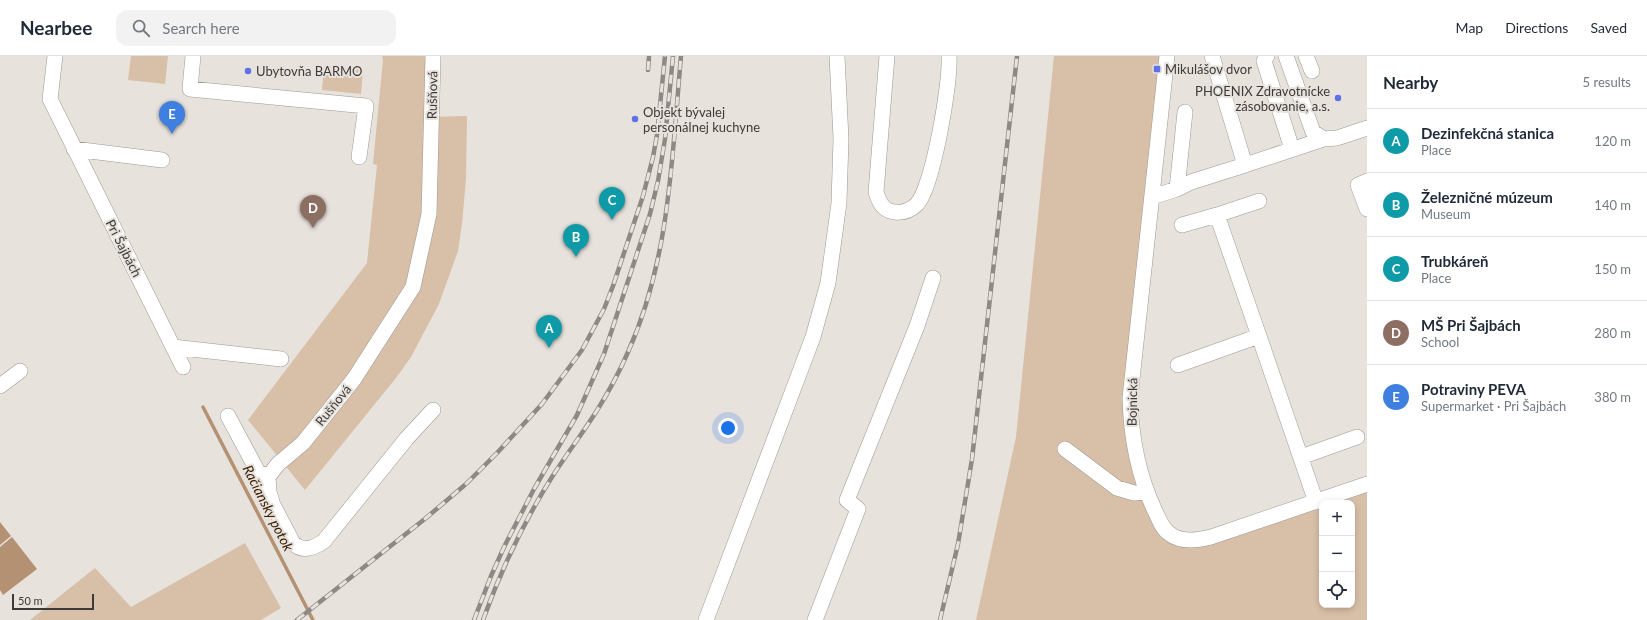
<!DOCTYPE html>
<meta charset="utf-8">
<style>
body{margin:0;font-family:Lato,sans-serif;background:#f2f2f3;color:#1f2937}
.controls{position:absolute;right:12px;bottom:12px;display:grid;overflow:hidden;border-radius:8px;box-shadow:0 2px 6px #0003}
.controls button{width:36px;height:36px;display:grid;place-items:center;padding:0;border:0;border-bottom:1px solid #e0e1e3;background:#fff;color:#1f2937;font:20px sans-serif}
.scale{position:absolute;left:12px;bottom:10px;width:82px;box-sizing:border-box;padding-left:4px;border:2px solid #3d3b39;border-top:0;font-size:11px;line-height:14px;white-space:nowrap;color:#3d3b39;-webkit-text-stroke:3px #e8e2dd;paint-order:stroke}
.you{position:absolute;left:728px;top:372px;width:14px;height:14px;margin:-10px;border:3px solid #fff;border-radius:50%;background:#1a73e8;box-shadow:0 0 0 6px #1a73e833}
.badge{display:grid;place-items:center;width:26px;height:26px;border-radius:50%;background:#111827;color:#fff;font-size:13px;font-weight:700}
.pin{position:absolute;translate:-50% -33px;filter:drop-shadow(0 1px 2px #0008)}
.pin::after{content:'';position:absolute;top:21px;width:14px;height:12px;background:inherit;clip-path:polygon(0 0,100% 0,50% 100%)}
.list{margin:0;padding:0;list-style:none}
h2{display:flex;justify-content:space-between;align-items:center;height:52px;margin:0;padding:0 16px;font-size:17px}
h2 small{font-size:13px;font-weight:400;color:#747a83}
.list li{display:grid;grid-template-columns:26px 1fr auto;gap:12px;align-items:center;box-sizing:border-box;height:64px;padding:0 16px;border-top:1px solid #e0e1e3}
.list b{display:block;font-size:15px;white-space:nowrap}
.list p{margin:0;font-size:13px;white-space:nowrap;color:#747a83}
.list em{font-size:13px;font-style:normal;color:#747a83}
.icon{flex:none;width:22px;height:22px;fill:none;stroke:currentColor;stroke-width:2;stroke-linecap:round;stroke-linejoin:round}
.map{position:relative;flex:none;width:1367px;height:564px;overflow:hidden}
header{display:flex;align-items:center;gap:24px;box-sizing:border-box;height:56px;padding:0 20px;background:#fff;border-bottom:1px solid #e0e1e3}
header strong{font-size:19px}
nav{display:flex;gap:22px;margin-inline-start:auto;font-size:14px}
.search{width:280px;height:36px;background:#f2f2f3;display:flex;align-items:center;gap:10px;box-sizing:border-box;padding:0 14px;border-radius:12px;color:#747a83;font-size:15px}
main{display:flex}
aside{flex:1;background:#fff}
.map>svg:first-child{display:block}
.green{fill:#d8bfa8;fill-rule:evenodd}
.water{fill:#b39172}
.lines{fill:none;stroke-linecap:round;stroke-linejoin:round}
.stream{stroke:#b39172;stroke-width:3.5}
.minor-casing{stroke:#9e9893;stroke-width:16}
.minor{stroke:#fff;stroke-width:15}
.rail-casing{stroke:#8d8985;stroke-width:4.5}
.rail{stroke:#e8e2dd;stroke-width:3;stroke-dasharray:9;stroke-linecap:butt}
.poi-dot{fill:#5f70e8;stroke:#e8e2dd;stroke-width:1.5}
.labels{text-anchor:middle;stroke-width:4;stroke-linejoin:round;paint-order:stroke}
.poi-label{font-size:13px;fill:#3d3b39;stroke:#e8e2dd;text-anchor:start}
.street-label{font-size:13px;fill:#3d3b39;stroke:#e8e2dd}
.water-label{font-size:14px;font-style:italic;fill:#3c2309;stroke:#e8e2dd}
</style>
<header>
<strong>Nearbee</strong>
<div class="search"><svg class="icon" aria-label="search" viewBox="0 0 24 24"><circle cx="10" cy="10" r="6"/><path d="M15 15l6 6"/></svg>Search here</div>
<nav><a>Map</a><a>Directions</a><a>Saved</a></nav>
</header>
<main>
<div class="map">
<svg width="1367" height="564" viewBox="0 0 1367 564">
<rect width="100%" height="100%" fill="#e8e2dd"/>
<!-- green -->
<path class="green" d="M131 0H168L165 28 128 24Z
M382 0H428L427 61 467 60 466 122 462 168 458 195 439 248 411 301 396 322 305 434 248 364 367 207 377 109 373 108 383 4Z
M1054 0H1164L1128 368 1160 471 1199 486 1367 432V564H976L1016 381ZM1322 447H1352V549H1322Z
M324 10 363 14 361 38 322 34Z
M245 487 281 552 261 564H30L95 512 131 551Z"/>
<!-- water -->
<path class="water" d="M0 466 11 480 0 489Z
M12 481 37 513 3 539 0 534V491Z"/>
<g class="lines">
<!-- stream -->
<path class="stream" d="M203 351 313 564"/>
<!-- minor casing -->
<g class="minor-casing">
<path id="minor" d="M55 0 50 43 173 291 281 303
M193 0 190 33 366 50 359 101
M887 0 876 136C879 146 883 155 895 156 903 157 910 155 917 148 933 131 951 25 949 0
M1167 0 1130 342C1131 382 1138 419 1155 455 1159 463 1162 473 1170 478 1182 487 1198 484 1211 481L1367 428
M1267 0 1264 5 1292 93
M1286 0 1313 76 1324 83 1337 82 1367 72
M1306 0 1312 15
M74 93 162 104
M1245 109 1324 83
M1367 125 1358 129 1367 153
M1177 133 1191 126 1245 109 1212 0
M1152 141 1177 133 1185 56
M1259 145 1217 159 1259 280
M1182 169 1217 159
M173 291 183 311
M1178 309 1259 280 1316 446
M0 330 20 315
M433 354 407 382 324 485C314 492 303 497 293 487L273 449 269 436 268 421 278 408 303 387 354 323 413 231 429 158 433 0
M228 360 258 416 268 421
M1065 393 1117 432 1134 437 1147 436
M1301 401 1357 381
M706 564 813 281 828 227 839 147 841 83 837 0
M815 564 858 453 847 444 917 270 933 222"/>
</g>
<!-- minor -->
<use href="#minor" class="minor"/>
<!-- rail casing -->
<g class="rail-casing">
<path id="rail" d="M648 14 649 0
M297 564 426 462 466 428 497 397 542 348 582 294 604 253 613 230 643 140 653 101 657 79 665 0
M474 564 491 520 505 489 534 433 577 359 604 298 650 158 658 125 665 83 673 0
M483 564C501 514 523 467 552 421 566 399 582 378 596 356 608 337 619 317 628 296 670 203 672 100 681 0
M940 564 958 488 972 403 1017 0"/>
</g>
<!-- rail -->
<use href="#rail" class="rail"/>
</g>
<!-- markers -->
<g class="poi-dot">
<rect x="1153" y="9" width="8" height="8" rx="2"/>
<circle cx="248" cy="15" r="4"/>
<circle cx="1338" cy="42" r="4"/>
<circle cx="635" cy="63" r="4"/>
</g>
<g class="labels">
<!-- poi labels -->
<g class="poi-label">
<text x="1165" y="18">Mikulášov dvor</text>
<text x="256" y="20">Ubytovňa BARMO</text>
<text x="1330" y="40" text-anchor="end">PHOENIX Zdravotnícke<tspan x="1330" dy="15">zásobovanie, a.s.</tspan></text>
<text x="643" y="61">Objekt bývalej<tspan x="643" dy="15">personálnej kuchyne</tspan></text>
</g>
<!-- street labels -->
<g class="street-label">
<text transform="translate(432 39) rotate(-89)" y="5">Rušňová</text>
<text transform="translate(124 192) rotate(63)" y="5">Pri Šajbách</text>
<text transform="translate(1132 346) rotate(-89)" y="5">Bojnická</text>
<text transform="translate(333 349) rotate(-51)" y="5">Rušňová</text>
</g>
<!-- water labels -->
<g class="water-label">
<text transform="translate(268 452) rotate(63)" y="5">Račiansky potok</text>
</g>
</g>
</svg>
<div class="controls">
<button>+</button>
<button>−</button>
<button><svg class="icon" aria-label="locate" viewBox="0 0 24 24"><circle cx="12" cy="12" r="6"/><path d="M12 2v4M12 18v4M2 12h4M18 12h4"/></svg></button>
</div>
<div class="scale">50 m</div>
<div class="you"></div>
<div class="pin badge" style="left:549px;top:292px;background:#0f9aa8">A</div>
<div class="pin badge" style="left:576px;top:201px;background:#0f9aa8">B</div>
<div class="pin badge" style="left:612px;top:164px;background:#0f9aa8">C</div>
<div class="pin badge" style="left:313px;top:172px;background:#8d6e63">D</div>
<div class="pin badge" style="left:172px;top:78px;background:#3f7fe0">E</div>
</div>
<aside>
<h2>Nearby<small>5 results</small></h2>
<ul class="list">
<li><span class="badge" style="background:#0f9aa8">A</span><div><b>Dezinfekčná stanica</b><p>Place</p></div><em>120 m</em></li>
<li><span class="badge" style="background:#0f9aa8">B</span><div><b>Železničné múzeum</b><p>Museum</p></div><em>140 m</em></li>
<li><span class="badge" style="background:#0f9aa8">C</span><div><b>Trubkáreň</b><p>Place</p></div><em>150 m</em></li>
<li><span class="badge" style="background:#8d6e63">D</span><div><b>MŠ Pri Šajbách</b><p>School</p></div><em>280 m</em></li>
<li><span class="badge" style="background:#3f7fe0">E</span><div><b>Potraviny PEVA</b><p>Supermarket · Pri Šajbách</p></div><em>380 m</em></li>
</ul>
</aside>
</main>
